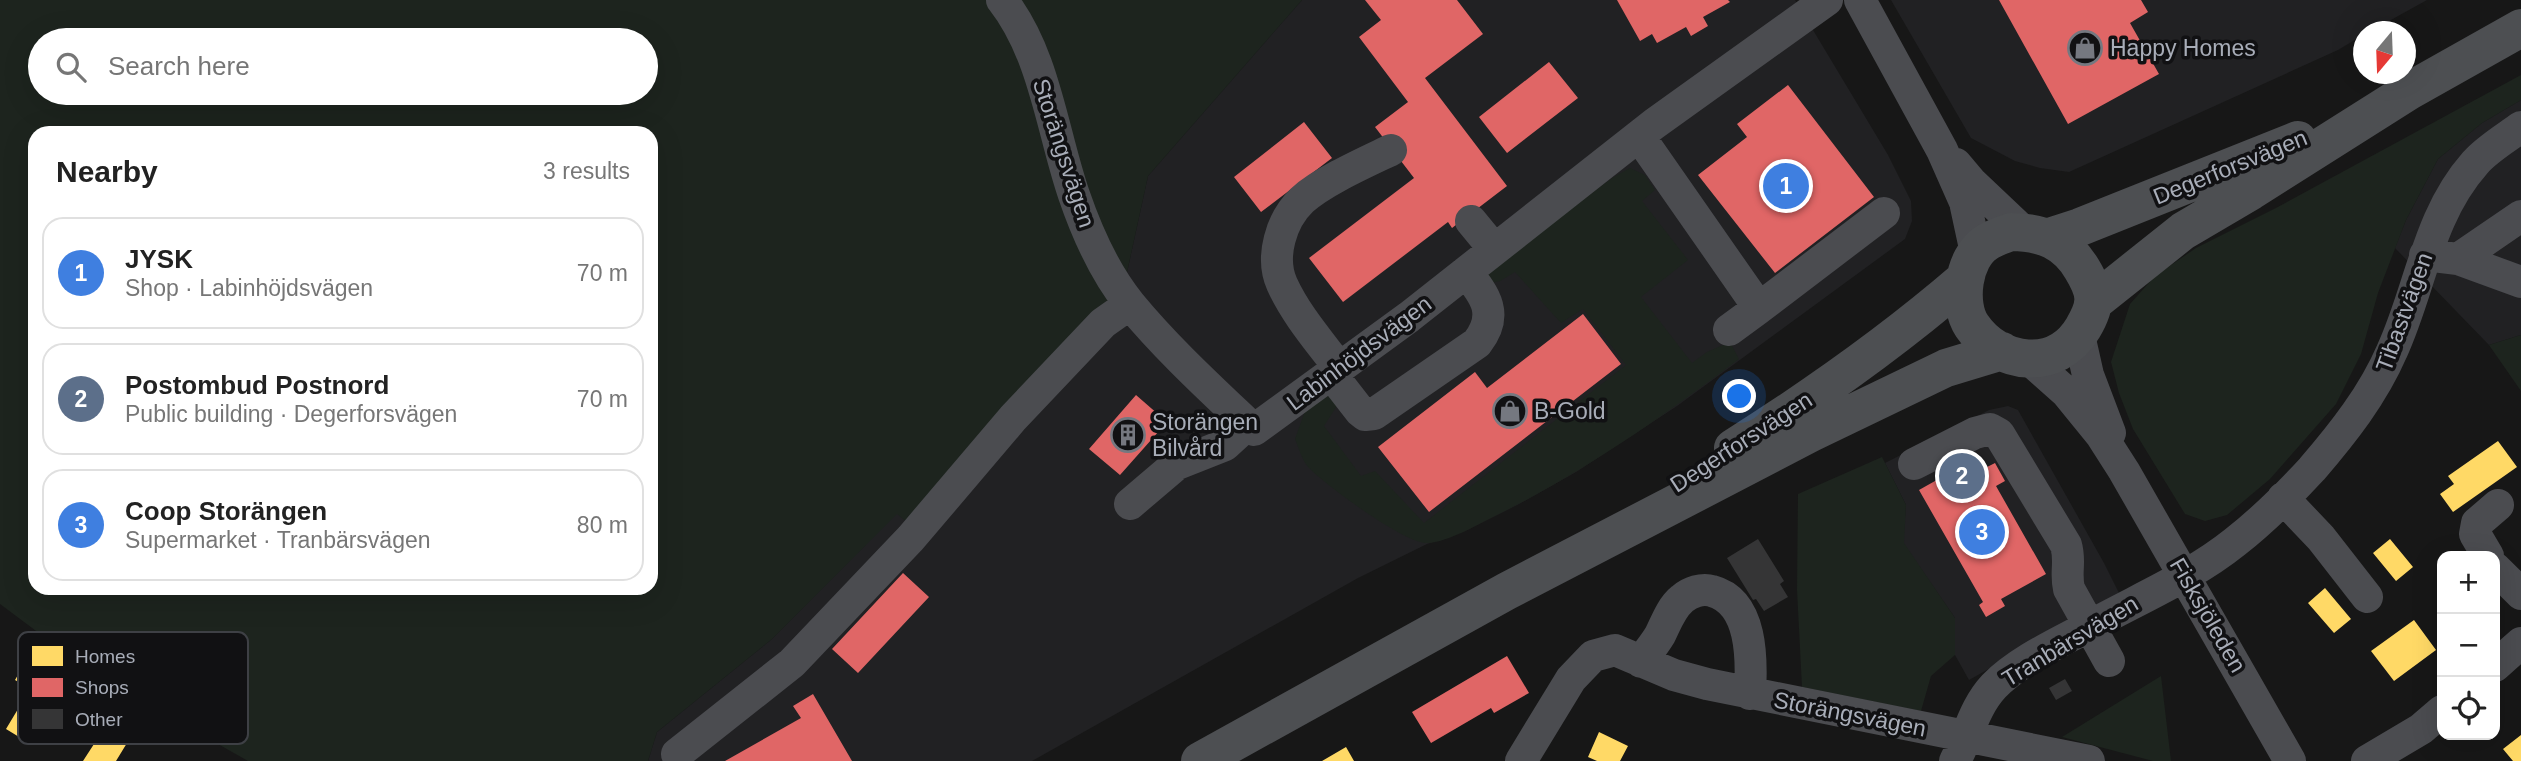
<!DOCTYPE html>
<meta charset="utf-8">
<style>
body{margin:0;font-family:Helvetica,sans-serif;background:#f6f6f6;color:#222}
.controls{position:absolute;right:21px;bottom:21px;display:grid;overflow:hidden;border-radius:14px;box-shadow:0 7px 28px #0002}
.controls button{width:63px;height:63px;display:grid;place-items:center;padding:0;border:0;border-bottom:2px solid #e0e0e0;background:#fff;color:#222;font:35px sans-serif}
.compass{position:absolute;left:2353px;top:21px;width:63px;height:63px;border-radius:50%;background:#fff;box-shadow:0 7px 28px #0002;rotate:199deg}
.you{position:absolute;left:1740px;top:397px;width:24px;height:24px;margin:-18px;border:5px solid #fff;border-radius:50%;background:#1a73e8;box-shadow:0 0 0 10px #1a73e833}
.badge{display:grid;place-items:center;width:46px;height:46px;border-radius:50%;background:#757880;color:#fff;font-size:23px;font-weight:700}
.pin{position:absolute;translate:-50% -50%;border:4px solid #fff;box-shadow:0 2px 7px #0006}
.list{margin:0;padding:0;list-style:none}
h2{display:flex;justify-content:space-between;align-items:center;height:91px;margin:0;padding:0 28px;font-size:30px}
h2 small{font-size:23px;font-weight:400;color:#767676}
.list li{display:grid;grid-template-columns:46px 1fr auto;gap:21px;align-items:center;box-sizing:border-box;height:112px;margin:0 14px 14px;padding:0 14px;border:2px solid #e0e0e0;border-radius:21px}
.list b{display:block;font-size:26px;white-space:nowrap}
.list p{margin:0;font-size:23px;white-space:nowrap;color:#767676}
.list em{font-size:23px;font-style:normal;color:#767676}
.icon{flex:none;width:38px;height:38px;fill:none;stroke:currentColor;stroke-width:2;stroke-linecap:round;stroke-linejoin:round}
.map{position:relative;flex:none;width:2521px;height:761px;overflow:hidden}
.search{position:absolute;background:#fff;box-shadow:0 7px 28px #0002;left:28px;top:28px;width:630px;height:77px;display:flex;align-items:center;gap:18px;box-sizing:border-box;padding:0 24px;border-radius:38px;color:#767676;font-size:26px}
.panel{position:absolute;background:#fff;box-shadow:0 7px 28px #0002;left:28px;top:126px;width:630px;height:469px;border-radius:21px}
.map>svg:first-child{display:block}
.built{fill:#212123}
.green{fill:#1d241e;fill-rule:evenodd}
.homes{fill:#ffd966}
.shops{fill:#e06666}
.building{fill:#353536}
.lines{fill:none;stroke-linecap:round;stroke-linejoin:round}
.minor{stroke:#4b4c50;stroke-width:32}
.major{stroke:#4d4f52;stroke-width:38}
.labels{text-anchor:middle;stroke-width:7;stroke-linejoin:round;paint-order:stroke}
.poi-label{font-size:23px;fill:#a8adb8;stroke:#111113;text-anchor:start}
.street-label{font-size:23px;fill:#a8adb8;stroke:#111113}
.key{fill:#111113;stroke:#3e4045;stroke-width:2}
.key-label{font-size:19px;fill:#a8adb8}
</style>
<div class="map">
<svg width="2521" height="761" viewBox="0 0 2521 761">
<rect width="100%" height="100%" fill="#171717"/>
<!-- built -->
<path class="built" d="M1302 0H1795L1888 155 1911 201 1912 221 1905 239 1677 406 1576 472 1519 504 1465 531 1427 544 1358 578 1032 761H648L657 732 772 639 897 513 906 521 1124 286 1148 176Z
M1891 0H2427L2371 31 2364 32 2363 35 2338 50 2069 172 2040 168 2015 161 1971 138Z
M2521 100V335L2489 345 2395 248 2406 220 2438 159 2482 123Z
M2008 406 2018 410 2104 563 2120 595 1969 680 1955 655V618L1903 543 1906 505 1885 463 1989 410Z"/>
<!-- green -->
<path class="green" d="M0 0H1302L1148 176 1124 286 907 522 897 514 772 639 657 732 648 761H248L91 672 0 604ZM40 40H646V93H40ZM35 133H651V588H35Z
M2521 75V100L2482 123 2438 159 2406 220 2378 293 2361 354 2336 404 2270 479 2227 515 2205 521 2185 514 2133 429 2119 393 2111 362 2130 304 2155 276 2196 248 2276 208Z
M1630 168 1645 175 1655 190 1642 201 1688 260 1641 297 1692 363 1707 352 1730 342 1739 359C1661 418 1581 474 1493 517 1475 526 1449 541 1429 543 1407 546 1326 485 1309 468 1302 461 1299 448 1295 439L1305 411 1329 390 1338 404 1324 426 1361 476 1375 471 1424 523 1626 365 1583 309 1561 323 1515 272 1500 281 1490 283 1488 271 1612 178Z
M2521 335V391L2489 345Z
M1882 457 1906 505 1904 543 1955 618V655L1931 676 1921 711 1802 687 1797 590 1798 494Z
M2161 676 2171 761H2153L2062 737Z"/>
<!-- homes -->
<path class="homes" d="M2498 441 2517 467 2453 512 2440 494 2454 484 2448 476Z
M2390 539 2413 567 2396 581 2373 553Z
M2325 588 2351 619 2334 633 2308 603Z
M2414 620 2436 650 2394 681 2371 651Z
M30 654 47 664 37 680 59 693 29 743 6 729 30 689 15 680Z
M100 710 113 718 106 729 127 743 116 761H83L94 744 83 736Z
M1599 732 1628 746 1620 761H1597L1588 757Z
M2521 735V761H2513L2503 749Z
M1346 747 1354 761H1322Z"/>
<!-- shops -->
<path class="shops" d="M1365 0H1457L1483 34 1425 78 1507 186 1452 228 1448 222 1343 302 1309 258 1414 178 1375 127 1408 102 1359 37 1381 20Z
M1617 0H1728L1730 2 1703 17 1708 26 1691 36 1686 27 1657 43 1652 34 1640 41Z
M1999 0H2141L2148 12 2130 23 2159 74 2068 124Z
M1549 62 1578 98 1507 153 1479 117Z
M1788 85 1874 197 1775 273 1698 175 1747 137 1737 124Z
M1304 122 1332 158 1261 212 1234 177Z
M1583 314 1621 364 1429 512 1378 447 1475 372 1487 388Z
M1136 395 1167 422 1120 475 1089 449Z
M1962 451 1968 462 1979 456 1985 468 1995 463 2005 481 1996 486 2046 574 2001 599 2005 606 1986 617 1979 605 1983 602 1919 490 1951 472 1944 462Z
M903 573 929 597 858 673 832 649Z
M1507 656 1529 693 1494 713 1491 708 1431 743 1412 712Z
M813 694 852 761H725L801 718 793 706Z"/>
<!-- building -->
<path class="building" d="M1758 539 1784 581 1780 584 1788 597 1764 611 1756 599 1753 600 1727 558Z
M2065 679 2072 691 2056 700 2049 688Z"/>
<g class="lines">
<!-- minor -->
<path class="minor" d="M1002 0C1045 55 1052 131 1074 195 1087 233 1105 273 1130 304 1167 349 1212 390 1254 430L1409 317 1654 124 1827 0
M1860 0 1942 150 1965 202 1976 253
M1639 136 1759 308 1884 213
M1956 164 1972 183 2024 232
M1471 221 1494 249
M2425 255 2458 259 2521 216
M2458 259 2521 282
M1729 330 1759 308
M2079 335 2088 375 2110 433
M2030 360 2066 392 2101 435 2124 471 2290 761
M1340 369C1320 342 1296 315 1282 284 1270 257 1281 220 1302 200 1323 181 1366 162 1391 150
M1332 375 1360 411 1365 415 1374 414 1477 343C1499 315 1486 296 1466 272
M1914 464 1975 433 1990 429 1999 434 2066 545C2071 562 2065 572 2069 589L2109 661
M2283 498 2321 538 2367 597
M1130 504 1177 464 1225 445 1248 424
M2488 556 2475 534 2477 523 2498 505
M2495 568 2521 594
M1641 662C1647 653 1654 645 1660 635 1666 623 1671 608 1682 599 1690 592 1702 588 1712 591 1753 602 1752 660 1750 694
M2495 666 2521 643
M677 754 792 663 911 538 1013 418 1103 323 1130 304
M1521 761 1571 679 1593 656 1615 650 1674 675 1707 684 2089 761
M1955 761C1968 737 1974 707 1994 686 2020 659 2065 640 2097 622 2143 597 2194 575 2235 542 2262 521 2288 495 2312 469 2343 433 2373 395 2392 351 2421 288 2427 217 2475 163 2487 149 2506 138 2521 127
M2367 761 2421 729 2442 711"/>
<!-- major -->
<path class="major" d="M2011 232C2043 232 2066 242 2082 269 2097 294 2097 304 2083 328 2057 372 1999 366 1972 326 1957 304 1963 258 1986 243 1993 238 2003 235 2011 232Z
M2049 237 2080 227 2298 140
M2094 302 2183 231 2251 191 2409 91 2521 28
M1733 448C1814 397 1892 342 1965 279
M1200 761 1507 591 1811 433 1946 368 2002 351"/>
</g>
<!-- icons -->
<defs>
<g id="shop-ring" transform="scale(1.75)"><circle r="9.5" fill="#111113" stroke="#757880" stroke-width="1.5"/><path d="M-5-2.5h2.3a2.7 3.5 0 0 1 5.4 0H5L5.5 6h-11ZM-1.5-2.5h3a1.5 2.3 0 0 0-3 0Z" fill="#757880"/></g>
<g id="building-ring" transform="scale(1.75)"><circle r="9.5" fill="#111113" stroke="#757880" stroke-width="1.5"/><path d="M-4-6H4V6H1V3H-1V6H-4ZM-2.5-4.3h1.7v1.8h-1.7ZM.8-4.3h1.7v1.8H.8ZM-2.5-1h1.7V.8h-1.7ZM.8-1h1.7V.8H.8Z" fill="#757880"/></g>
</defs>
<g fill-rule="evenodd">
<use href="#shop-ring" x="2085" y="48"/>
<use href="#shop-ring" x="1510" y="411"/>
<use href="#building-ring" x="1128" y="435"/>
</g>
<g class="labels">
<!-- poi labels -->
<g class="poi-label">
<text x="2110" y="56">Happy Homes</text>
<text x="1534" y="419">B-Gold</text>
<text x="1152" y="430">Storängen<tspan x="1152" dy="26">Bilvård</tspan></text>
</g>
<!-- street labels -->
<g class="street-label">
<text transform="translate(1064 153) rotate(72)" y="8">Storängsvägen</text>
<text transform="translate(2230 167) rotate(-22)" y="8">Degerforsvägen</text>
<text transform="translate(2404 312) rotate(-70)" y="8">Tibastvägen</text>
<text transform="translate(1359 353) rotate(-37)" y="8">Labinhöjdsvägen</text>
<text transform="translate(1741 442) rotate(-33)" y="8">Degerforsvägen</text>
<text transform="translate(2208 615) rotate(60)" y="8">Fisksjöleden</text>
<text transform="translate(2070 641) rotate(-31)" y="8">Tranbärsvägen</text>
<text transform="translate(1850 714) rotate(11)" y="8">Storängsvägen</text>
</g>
</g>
<!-- legend -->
<rect x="18" y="632" width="230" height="112" rx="10" class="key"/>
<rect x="32" y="646" width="31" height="20" fill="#ffd966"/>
<rect x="32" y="678" width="31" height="19" fill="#e06666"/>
<rect x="32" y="709" width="31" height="20" fill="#353536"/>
<g class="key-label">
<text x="75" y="663">Homes</text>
<text x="75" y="694">Shops</text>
<text x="75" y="726">Other</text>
</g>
</svg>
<div class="controls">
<button>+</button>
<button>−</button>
<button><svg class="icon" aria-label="locate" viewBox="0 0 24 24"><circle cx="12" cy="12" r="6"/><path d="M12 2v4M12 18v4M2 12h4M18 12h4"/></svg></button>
</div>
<svg class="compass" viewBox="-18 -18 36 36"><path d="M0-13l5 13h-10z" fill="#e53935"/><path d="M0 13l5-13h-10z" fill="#767676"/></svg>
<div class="you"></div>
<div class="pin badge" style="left:1786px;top:186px;background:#3f7fe0">1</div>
<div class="pin badge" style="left:1962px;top:476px;background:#5c6f8a">2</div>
<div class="pin badge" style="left:1982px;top:532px;background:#3f7fe0">3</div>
<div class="search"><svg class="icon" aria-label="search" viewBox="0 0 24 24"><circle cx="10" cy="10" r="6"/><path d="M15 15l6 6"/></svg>Search here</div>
<section class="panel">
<h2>Nearby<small>3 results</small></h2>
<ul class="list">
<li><span class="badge" style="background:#3f7fe0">1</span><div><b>JYSK</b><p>Shop · Labinhöjdsvägen</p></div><em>70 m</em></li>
<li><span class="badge" style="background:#5c6f8a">2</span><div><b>Postombud Postnord</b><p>Public building · Degerforsvägen</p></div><em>70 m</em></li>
<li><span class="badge" style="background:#3f7fe0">3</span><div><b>Coop Storängen</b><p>Supermarket · Tranbärsvägen</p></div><em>80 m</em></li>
</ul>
</section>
</div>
